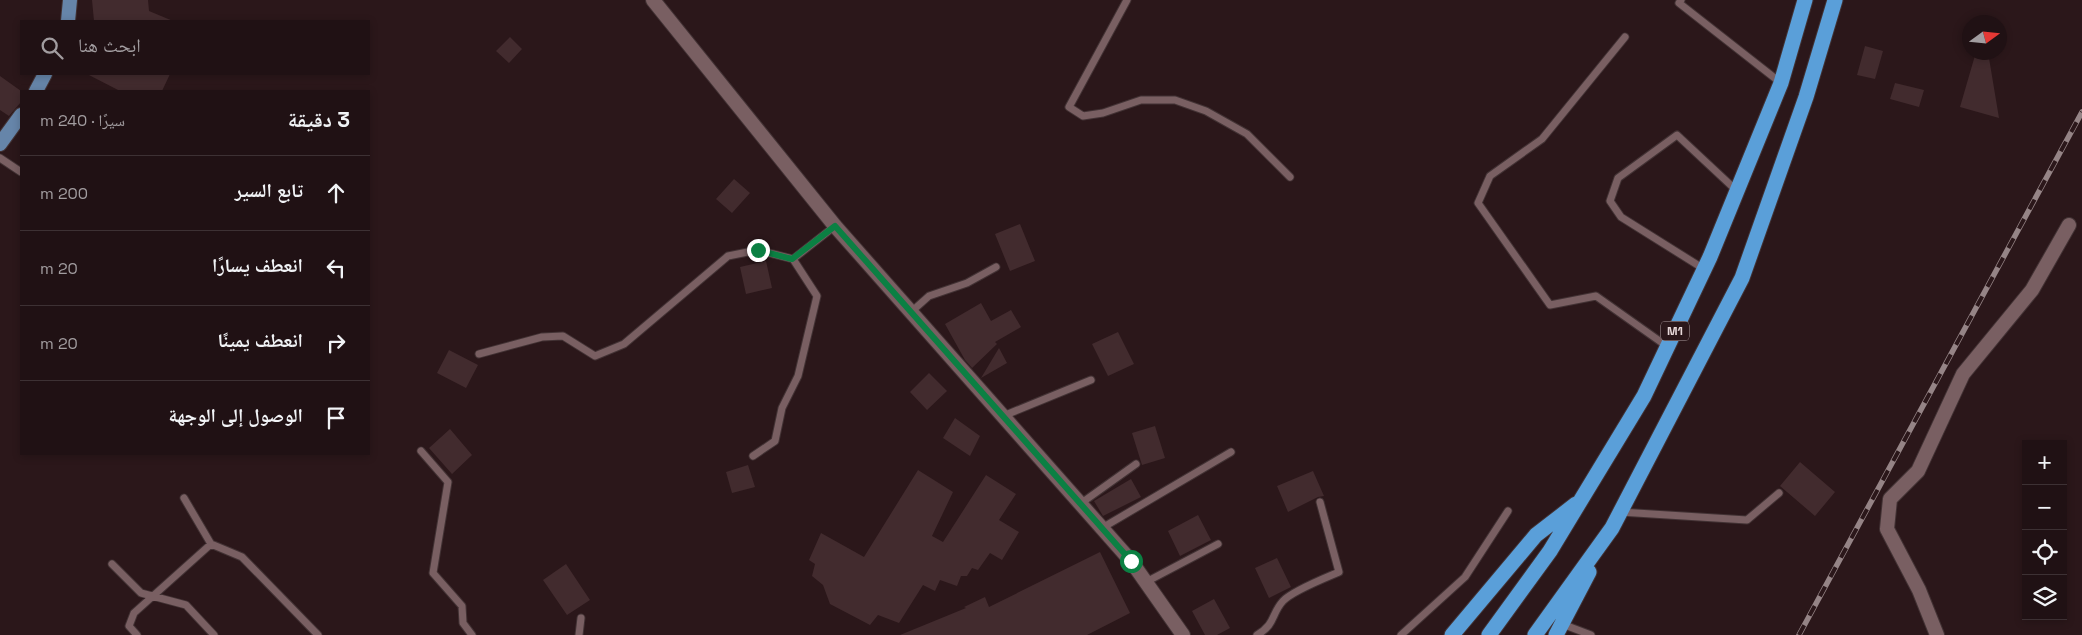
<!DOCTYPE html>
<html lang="ar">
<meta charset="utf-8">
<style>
body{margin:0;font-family:"Space Grotesk","Noto Naskh Arabic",sans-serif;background:#281a1d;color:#f1f3f6;direction:rtl}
.controls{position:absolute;right:15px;bottom:15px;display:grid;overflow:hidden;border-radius:0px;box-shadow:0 2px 8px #0003}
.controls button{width:45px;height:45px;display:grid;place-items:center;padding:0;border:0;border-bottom:1px solid #3d3134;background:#201114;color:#f1f3f6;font:25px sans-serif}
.compass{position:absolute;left:1962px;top:15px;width:45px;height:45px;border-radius:50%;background:#201114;box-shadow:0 2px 8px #0003;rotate:75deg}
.stop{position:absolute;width:15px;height:15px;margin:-11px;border:4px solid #0b8043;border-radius:50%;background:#fff}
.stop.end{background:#0b8043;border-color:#fff;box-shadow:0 1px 5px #0008}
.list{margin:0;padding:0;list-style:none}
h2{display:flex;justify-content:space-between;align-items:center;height:65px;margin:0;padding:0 20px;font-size:21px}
h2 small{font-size:16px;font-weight:400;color:#a29da0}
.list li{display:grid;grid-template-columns:32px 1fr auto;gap:15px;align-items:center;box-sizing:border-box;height:75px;padding:0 20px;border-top:1px solid #3d3134}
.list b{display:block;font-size:19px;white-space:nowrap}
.list em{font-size:16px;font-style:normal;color:#a29da0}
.icon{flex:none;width:28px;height:28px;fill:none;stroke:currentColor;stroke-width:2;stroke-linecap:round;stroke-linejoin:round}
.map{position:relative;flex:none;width:2082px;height:635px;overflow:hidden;direction:ltr}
.search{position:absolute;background:#201114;box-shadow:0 2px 8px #0003;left:20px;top:20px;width:350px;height:55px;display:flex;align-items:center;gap:12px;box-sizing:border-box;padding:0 18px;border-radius:0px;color:#a29da0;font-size:19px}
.panel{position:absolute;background:#201114;box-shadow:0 2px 8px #0003;left:20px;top:90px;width:350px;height:365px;border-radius:0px;direction:rtl}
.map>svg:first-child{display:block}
.building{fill:#422b2e}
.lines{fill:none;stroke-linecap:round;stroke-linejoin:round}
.service-casing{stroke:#423234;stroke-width:9}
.minor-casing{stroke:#423234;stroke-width:16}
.tertiary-casing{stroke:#423234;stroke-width:16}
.primary-casing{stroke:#423234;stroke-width:16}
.motorway-casing{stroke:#423234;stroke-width:17}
.service{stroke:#795f62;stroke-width:7}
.minor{stroke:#795f62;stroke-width:14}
.tertiary{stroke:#795f62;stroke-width:14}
.primary{stroke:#6685a9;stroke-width:14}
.motorway{stroke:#5a9fd9;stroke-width:15}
.rail-casing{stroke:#958486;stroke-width:5.5}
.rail{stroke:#2b171a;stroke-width:4;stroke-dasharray:11;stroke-linecap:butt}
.route{stroke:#0b8043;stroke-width:6}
.labels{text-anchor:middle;stroke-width:4;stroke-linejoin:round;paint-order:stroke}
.shield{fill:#2b171a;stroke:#af9fa0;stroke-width:1}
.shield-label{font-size:12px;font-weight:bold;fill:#e8d9da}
</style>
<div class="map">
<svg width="2082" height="635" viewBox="0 0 2082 635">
<rect width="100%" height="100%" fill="#2b171a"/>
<!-- building -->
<path class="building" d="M92 0H148L149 11 173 21H94Z
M510 37 522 49 509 63 496 51Z
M1865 46 1883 51 1875 79 1857 75Z
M1976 52H1988L1999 118 1960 107Z
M87 74H170L162 91H120Z
M0 76 21 91V102L9 116 0 110Z
M1895 83 1924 90 1919 107 1890 99Z
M734 179 750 193 732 213 716 199Z
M1020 224 1035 261 1010 271 995 234Z
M766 261 772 288 746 294 740 267Z
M981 303 991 321 1011 310 1021 327 995 342 997 344 972 368 965 360 945 324Z
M1118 332 1134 364 1108 376 1092 344Z
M999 348 1007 363 981 378Z
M449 350 478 365 466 388 437 373Z
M929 373 947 391 927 410 910 392Z
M955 418 980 436 970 456 943 438Z
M1155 426 1165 458 1142 465 1132 433Z
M450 429 472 455 452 474 429 448Z
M1800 462 1835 492 1815 516 1780 486Z
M748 465 755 487 732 493 726 472Z
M918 470 953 492 932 536 943 542 986 475 1016 494 999 520 1019 532 1002 560 990 553 978 570 972 568 967 576H961L957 586 940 580 935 591 923 585 899 623 878 615 870 625 830 604 823 585 812 576 815 564 809 560 821 533 864 557Z
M1313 471 1324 496 1318 497 1288 512 1277 486Z
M1131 479 1141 497 1103 516 1094 501Z
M1198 515 1211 540 1180 556 1168 531Z
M1100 552 1130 613 1087 635H900L966 608 964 607 985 597 989 607Z
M1277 558 1291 587 1269 598 1255 568Z
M566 564 590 600 567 615 543 580Z
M1214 599 1230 628 1217 635H1205L1192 611Z"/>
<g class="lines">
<!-- service casing -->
<g class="service-casing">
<path id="service" d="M1127 0 1069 107 1083 116 1103 113 1141 100H1175L1206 111 1247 134 1290 177
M1681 0 1679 3 1781 83
M1625 37 1542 139 1490 176 1478 203 1550 305 1596 296 1668 347
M0 158 21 172
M1704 269 1621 217 1610 201 1618 178 1677 135 1737 191
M911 312 929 296 967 283 996 267
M479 354 542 337 563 336 595 356 624 344 728 256 758 250 793 259 835 226
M1003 416 1091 380
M421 451 448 482 433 573 462 606 463 623 472 635
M753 456 775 441 782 408 798 376 817 296 793 259
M184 498 211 544 242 557 318 635
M1080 504 1136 464
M1620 512 1747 520 1779 493
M1102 528 1231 452
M112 564 141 593 186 605 214 635
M1146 582 1218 544
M1562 624 1591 635
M137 635 129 626 134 613 211 544
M579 635 581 618
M1257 635C1276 624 1271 614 1283 601 1292 591 1325 578 1339 572L1320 502
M1401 635 1465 577 1508 511"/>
</g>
<!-- minor casing -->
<g class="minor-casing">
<path id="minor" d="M1937 635 1919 590 1887 529 1890 499 1918 471 1963 374 2032 290 2069 225"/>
</g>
<!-- tertiary casing -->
<g class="tertiary-casing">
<path id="tertiary" d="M653 0 835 226 1131 561 1183 635"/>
</g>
<!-- primary casing -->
<g class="primary-casing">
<path id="primary" d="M68 21 70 0
M36 91 45 74
M0 144 21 115"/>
</g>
<!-- motorway casing -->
<g class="motorway-casing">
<path id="motorway" d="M1452 635 1536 535 1576 504
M1489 635 1550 551 1644 396 1710 257 1781 83 1805 0
M1535 635 1612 528 1742 278 1806 97 1835 0
M1556 635 1589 572"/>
</g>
<!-- service -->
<use href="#service" class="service"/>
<!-- minor -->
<use href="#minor" class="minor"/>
<!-- tertiary -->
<use href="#tertiary" class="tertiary"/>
<!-- primary -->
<use href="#primary" class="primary"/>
<!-- motorway -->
<use href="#motorway" class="motorway"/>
<!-- rail casing -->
<g class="rail-casing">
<path id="rail" d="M1799 635 2082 112"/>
</g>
<!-- rail -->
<use href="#rail" class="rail"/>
</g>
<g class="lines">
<!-- route -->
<path class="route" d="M758 250 792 259 835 226 1131 561"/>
</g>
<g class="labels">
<!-- shield labels -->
<rect class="shield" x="1661" y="321.5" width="28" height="19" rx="4"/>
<g class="shield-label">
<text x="1675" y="335">M1</text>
</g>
</g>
</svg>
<div class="controls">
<button>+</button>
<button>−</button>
<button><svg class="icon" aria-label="locate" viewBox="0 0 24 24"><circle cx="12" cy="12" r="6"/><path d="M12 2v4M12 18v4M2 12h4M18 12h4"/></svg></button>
<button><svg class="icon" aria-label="layers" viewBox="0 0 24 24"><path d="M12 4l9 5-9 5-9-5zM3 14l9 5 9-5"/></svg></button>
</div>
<svg class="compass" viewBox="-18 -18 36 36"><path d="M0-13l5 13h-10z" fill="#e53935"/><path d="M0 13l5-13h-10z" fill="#a29da0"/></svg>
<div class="stop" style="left:1131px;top:561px"></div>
<div class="stop end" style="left:758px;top:250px"></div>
<div class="search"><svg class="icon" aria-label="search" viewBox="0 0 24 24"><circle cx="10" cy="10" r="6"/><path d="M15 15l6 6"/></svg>ابحث هنا</div>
<section class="panel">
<h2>3 دقيقة<small>سيرًا · 240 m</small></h2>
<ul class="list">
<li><svg class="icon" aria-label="ahead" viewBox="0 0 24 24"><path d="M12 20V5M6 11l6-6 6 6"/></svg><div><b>تابع السير</b></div><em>200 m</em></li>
<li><svg class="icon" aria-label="left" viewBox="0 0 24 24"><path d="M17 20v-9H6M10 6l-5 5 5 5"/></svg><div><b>انعطف يسارًا</b></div><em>20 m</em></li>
<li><svg class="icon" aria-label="right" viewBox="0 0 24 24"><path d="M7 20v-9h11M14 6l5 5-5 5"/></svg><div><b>انعطف يمينًا</b></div><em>20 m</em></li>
<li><svg class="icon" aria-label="arrive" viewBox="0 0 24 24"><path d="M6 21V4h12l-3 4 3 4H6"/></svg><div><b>الوصول إلى الوجهة</b></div></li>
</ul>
</section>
</div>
